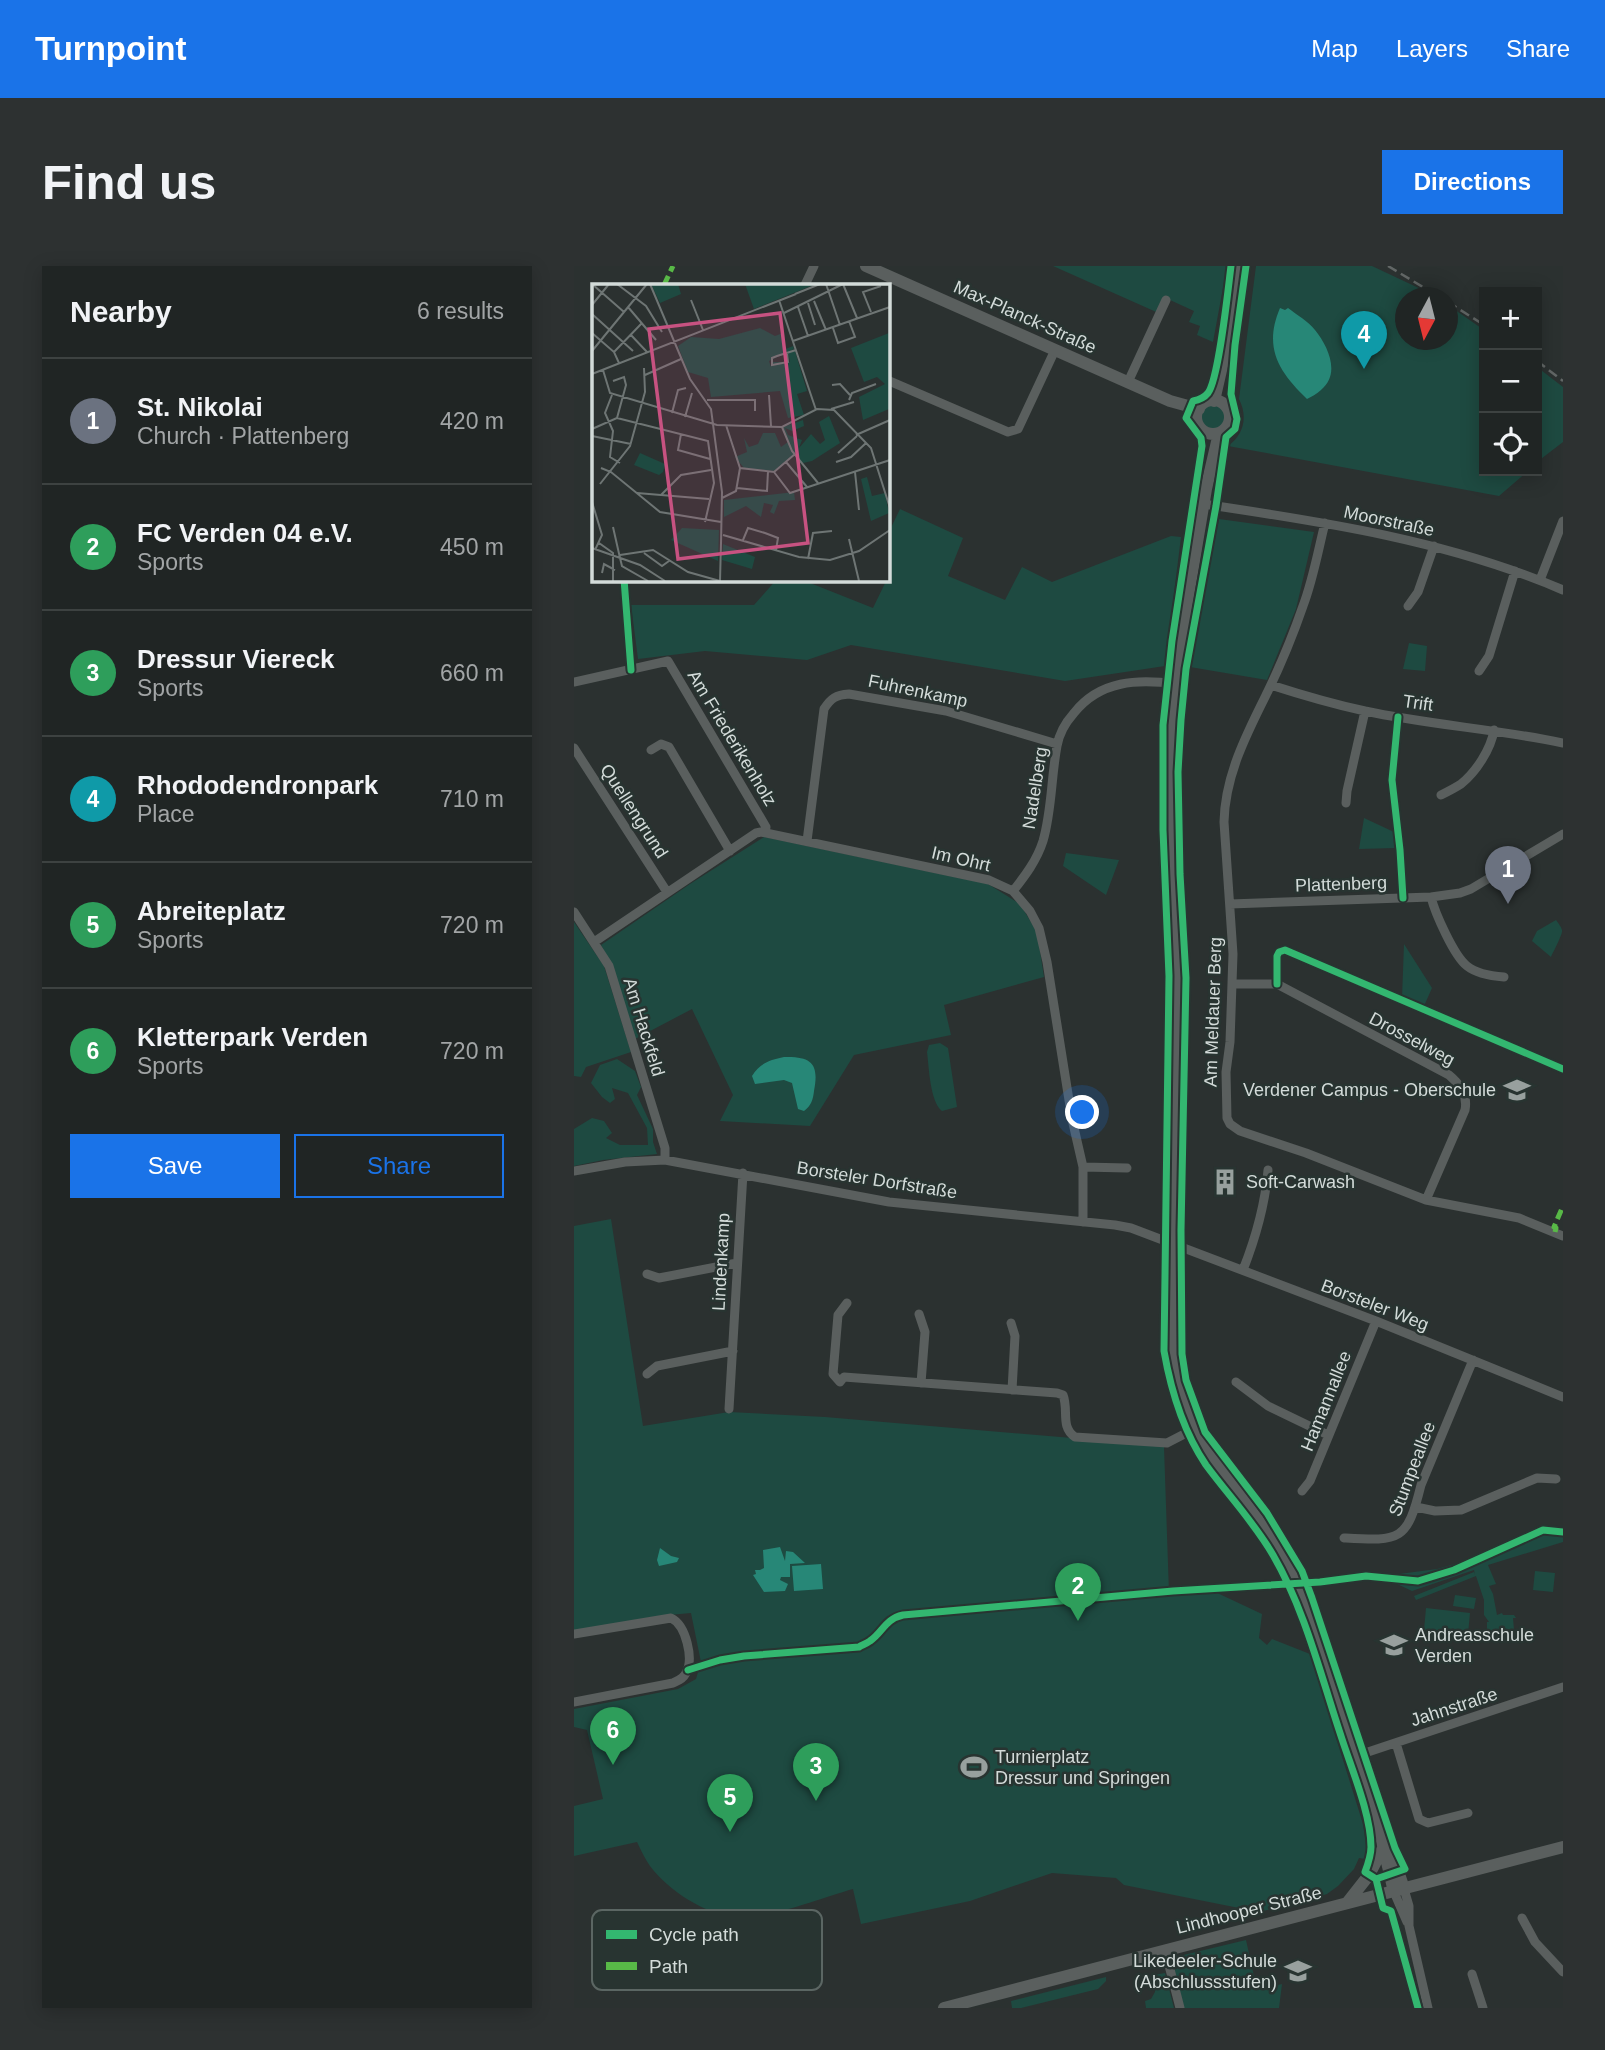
<!DOCTYPE html>
<meta charset="utf-8">
<style>
body{margin:0;font-family:Arial,sans-serif;background:#2d3131;color:#f1f3f6}
.controls{position:absolute;right:21px;top:21px;display:grid;overflow:hidden;border-radius:0px;box-shadow:0 4px 18px #0003}
.controls button{width:63px;height:63px;display:grid;place-items:center;padding:0;border:0;border-bottom:2px solid #3d4241;background:#202524;color:#f1f3f6;font:35px sans-serif}
.compass{position:absolute;left:821px;top:21px;width:63px;height:63px;border-radius:50%;background:#202524;box-shadow:0 4px 18px #0003;rotate:187deg}
.you{position:absolute;left:509px;top:847px;width:24px;height:24px;margin:-18px;border:5px solid #fff;border-radius:50%;background:#1a73e8;box-shadow:0 0 0 10px #1a73e833}
.badge{display:grid;place-items:center;width:46px;height:46px;border-radius:50%;background:#1a73e8;color:#fff;font-size:23px;font-weight:700}
.pin{position:absolute;translate:-50% -58px;filter:drop-shadow(0 2px 4px #0008)}
.pin::after{content:'';position:absolute;top:37px;width:24px;height:21px;background:inherit;clip-path:polygon(0 0,100% 0,50% 100%)}
.list{margin:0;padding:0;list-style:none}
h2{display:flex;justify-content:space-between;align-items:center;height:91px;margin:0;padding:0 28px;font-size:30px}
h2 small{font-size:23px;font-weight:400;color:#a2a5a6}
.list li{display:grid;grid-template-columns:46px 1fr auto;gap:21px;align-items:center;box-sizing:border-box;height:126px;padding:0 28px;border-top:2px solid #3d4241}
.list b{display:block;font-size:26px;white-space:nowrap}
.list p{margin:0;font-size:23px;white-space:nowrap;color:#a2a5a6}
.list em{font-size:23px;font-style:normal;color:#a2a5a6}
.actions{display:flex;gap:14px;padding:21px 28px}
.actions a{flex:1;padding:16px 0;border:2px solid #1a73e8;border-radius:0px;text-align:center;font-size:24px;color:#1a73e8}
.actions .main{background:#1a73e8;color:#fff}
.icon{flex:none;width:38px;height:38px;fill:none;stroke:currentColor;stroke-width:2;stroke-linecap:round;stroke-linejoin:round}
.map{position:relative;flex:none;width:989px;height:1742px;overflow:hidden;border-radius:0px}
header{display:flex;align-items:center;gap:42px;box-sizing:border-box;height:98px;padding:0 35px;background:#1a73e8;color:#fff}
header strong{font-size:33px}
nav{display:flex;gap:38px;margin-inline-start:auto;font-size:24px}
.intro{display:flex;align-items:center;justify-content:space-between;box-sizing:border-box;height:168px;padding:0 42px}
h1{margin:0;font-size:49px}
.button{padding:18px 32px;border-radius:0px;background:#1a73e8;color:#fff;font-size:24px;font-weight:700}
main{display:flex;gap:42px;padding:0 42px}
aside{flex:1;background:#202524;border-radius:0px;box-shadow:0 4px 18px #0003}
.map>svg:first-child{display:block}
.green{fill:#1e4a41}
.water{fill:#278777}
.lines{fill:none;stroke-linecap:round;stroke-linejoin:round}
.street{stroke:#5a5f5e;stroke-width:9}
.secondary{stroke:#5a5f5e;stroke-width:12}
.rail{stroke:#626766;stroke-width:2.5;stroke-dasharray:10 5;stroke-linecap:butt}
.quiet{stroke:#58b947;stroke-width:5;stroke-dasharray:10 5;stroke-linecap:butt}
.cycleway-casing{stroke:#283431;stroke-width:11}
.cycleway{stroke:#33b770;stroke-width:7}
.labels{text-anchor:middle;stroke-width:5;stroke-linejoin:round;paint-order:stroke}
.street-label{font-size:18px;fill:#d3dbd9;stroke:#283431}
.poi-label{font-size:18px;fill:#d3dbd9;stroke:#283431;text-anchor:start}
.inset-road{fill:none;stroke:#6e7574;stroke-width:2}
.view{fill:#c75281;fill-opacity:0.15;stroke:#c75281;stroke-width:3.5}
.inset-edge{fill:none;stroke:#d3dbd9;stroke-width:3.5}
.key{fill:#283431;stroke:#5b6663;stroke-width:2}
.key-label{font-size:19px;fill:#d3dbd9}
</style>
<header>
<strong>Turnpoint</strong>
<nav><a>Map</a><a>Layers</a><a>Share</a></nav>
</header>
<div class="intro"><h1>Find us</h1><a class="button">Directions</a></div>
<main>
<aside>
<h2>Nearby<small>6 results</small></h2>
<ul class="list">
<li><span class="badge" style="background:#6b7280">1</span><div><b>St. Nikolai</b><p>Church · Plattenberg</p></div><em>420 m</em></li>
<li><span class="badge" style="background:#2e9e5b">2</span><div><b>FC Verden 04 e.V.</b><p>Sports</p></div><em>450 m</em></li>
<li><span class="badge" style="background:#2e9e5b">3</span><div><b>Dressur Viereck</b><p>Sports</p></div><em>660 m</em></li>
<li><span class="badge" style="background:#0f9aa8">4</span><div><b>Rhododendronpark</b><p>Place</p></div><em>710 m</em></li>
<li><span class="badge" style="background:#2e9e5b">5</span><div><b>Abreiteplatz</b><p>Sports</p></div><em>720 m</em></li>
<li><span class="badge" style="background:#2e9e5b">6</span><div><b>Kletterpark Verden</b><p>Sports</p></div><em>720 m</em></li>
</ul>
<div class="actions"><a class="main">Save</a><a>Share</a></div>
</aside>
<div class="map">
<svg width="989" height="1742" viewBox="0 0 989 1742">
<rect width="100%" height="100%" fill="#2b3130"/>
<!-- green -->
<path class="green" d="M479 0H653L639 76 623 69 626 60 615 56 620 45 596 34 589 49Z
M682 0H798L851 25 862 31 832 32V74H874V39L910 64V205H954L925 230 654 180C670 168 674 151 665 133Z
M963 101 989 121V176L963 196Z
M625 151a14 14 0 1 1 28 0a14 14 0 1 1-28 0Z
M326 243 389 272 374 310 431 334 448 301 478 316 597 270 607 271 591 400 491 415 277 379 233 394 131 385 64 393 57 339H180L203 313H226L299 342 315 309 313 308V270Z
M645 253 740 266 722 343 693 414 616 401Z
M835 377 853 380 851 405 829 403Z
M790 552 820 566 821 582 785 583Z
M190 571 414 618 446 638 463 666 470 711 370 739 377 769 280 789 236 860 146 855 159 829 118 743 61 773 36 696 27 679 116 618Z
M492 587 545 594 532 629 489 600Z
M982 654C984 657 987 660 988 664 989 668 979 686 977 691L958 675 963 665Z
M0 656 30 700 57 786 12 801 7 811 0 810Z
M830 678 858 722 850 740 828 732Z
M366 777 374 782 383 841 368 845C356 836 355 801 353 786L355 779Z
M43 793 61 805 67 821 63 829 79 863V876L83 888 29 894 0 900V863L18 852 30 855 38 867 32 872 46 879H74L73 862 54 827 38 822 41 833 36 837 28 831 17 817 26 799Z
M37 953 69 1160 155 1146 251 1151 569 1178 590 1181 595 1327 639 1325 688 1348 685 1372 693 1379 698 1373 736 1388 789 1558 793 1585 791 1593 785 1592 780 1603 764 1620 753 1628 730 1635 685 1646 550 1619 542 1612 478 1607 396 1635 287 1658 279 1623C247 1632 195 1653 163 1651 130 1648 95 1625 76 1600 71 1593 67 1584 63 1576L0 1590V1540L29 1533 13 1464 0 1461V1443L104 1423 122 1413 127 1396 117 1347 84 1350 0 1365V960Z
M971 1266 989 1268V1276L914 1299 922 1318 915 1320 919 1328 923 1349 928 1347 929 1349H940L942 1352H939L940 1364H928L919 1368 913 1364V1356H915L910 1349V1334L902 1310 842 1334 840 1330 900 1306 901 1309 900 1304 838 1325 819 1316 825 1308 863 1303 891 1295 913 1290Z
M961 1305 981 1307 979 1326 959 1324Z
M881 1329 902 1332 900 1343 879 1340Z
M852 1342 896 1347 894 1368 850 1364Z
M672 1674 683 1724 708 1718 705 1742H610L597 1692Z
M591 1707 600 1742H572L571 1735 577 1733 581 1726 580 1709Z
M532 1711V1715L524 1723 447 1742H438L437 1735Z"/>
<!-- water -->
<path class="water" d="M706 42 711 44 714 42C723 49 734 55 741 64 754 80 767 108 747 124 743 128 737 131 733 133 705 106 689 82 706 42Z
M210 791C239 790 245 799 240 825 239 834 237 840 230 845L224 843 218 817 210 814 181 818 178 810C186 797 196 794 210 791Z
M206 1281 211 1295 212 1285 219 1286 231 1297 216 1298V1311H207L206 1314 214 1318 211 1325 190 1326 179 1309 182 1308 181 1304H186L190 1302 189 1284Z
M86 1282 97 1290 105 1292 103 1296 85 1300 83 1294Z
M247 1298 249 1323 220 1325 218 1300Z"/>
<g class="lines">
<!-- street -->
<path class="street" d="M231 19 240 0
M313 114 434 166 444 163 481 84
M554 116 592 34
M629 238C751 256 875 275 989 324
M751 257C744 285 739 314 729 340 719 369 707 398 694 425 673 467 651 509 650 556L659 688 656 776 652 806 653 852 656 858 666 865 732 887 852 934 945 952 989 970
M966 314 989 255
M834 340 844 326 860 280
M905 405 915 390 941 305
M0 416 94 395 192 561 191 566
M697 419C728 429 759 438 791 445 856 459 923 463 989 477
M0 482 93 626
M77 484 87 478 95 481 156 585
M867 529C873 526 881 522 887 518 902 506 917 483 920 464
M772 537 773 525 791 445
M233 575 250 443C257 432 262 429 275 428L372 445 483 478
M439 625C451 610 463 594 469 575 478 544 477 512 483 480 485 468 492 456 500 447 526 414 564 413 602 418
M857 631C861 647 880 690 893 700 903 708 917 710 930 711
M656 638 857 631 886 627 897 623 989 568
M0 646 35 700 91 882V894
M20 676 182 567 187 566 415 614 439 625 456 645 465 662 473 696 498 853 509 901V956
M658 718H703L875 809C886 818 894 829 891 844L852 934
M509 901 553 902
M0 905 51 896 91 894 315 936 541 959 557 962 802 1055 989 1131
M669 1004C682 971 691 940 694 904
M73 1008 85 1012 163 997
M273 1037 264 1049 259 1108 266 1116 270 1111 483 1127 489 1129C495 1144 486 1161 501 1171L593 1177 622 1162
M345 1048 351 1066 347 1117
M437 1057 441 1070 438 1124
M73 1108 83 1100 159 1085
M662 1116 694 1140 754 1169
M155 1143 169 907
M728 1225 736 1215 802 1055
M842 1241 861 1245 887 1244 963 1212 982 1213
M770 1272C826 1275 833 1276 847 1219L899 1094
M0 1368 97 1352C112 1359 120 1393 112 1407 109 1413 105 1414 99 1417L0 1436
M822 1477 845 1553 854 1557 894 1547
M782 1490 989 1421
M830 1623 835 1640V1660L854 1742
M820 1626 833 1656
M948 1652 961 1676 989 1706
M591 1684 606 1742
M898 1708 909 1742"/>
<!-- secondary -->
<path class="secondary" d="M292 0 596 135 625 143
M622 151a17 17 0 1 1 34 0a17 17 0 1 1-34 0Z
M640 135 653 78 665 0
M645 167 632 223 611 348 598 464 600 632 604 711 599 1043 601 1087 609 1131 618 1152 639 1193 709 1288 732 1334 808 1575 820 1626
M815 1588 824 1605 830 1623
M773 1637 795 1609 809 1582
M370 1742 989 1581"/>
<!-- rail -->
<path class="rail" d="M814 0 867 32
M874 36 910 59
M963 95 989 115"/>
<!-- quiet -->
<path class="quiet" d="M90 19 99 0
M981 966 982 962 980 961 989 940"/>
<!-- cycleway casing -->
<g class="cycleway-casing">
<path id="cycleway" d="M657 0C654 23 645 112 634 127 630 132 625 134 619 135L612 152 627 172 628 180 598 375 589 459V564L595 710 590 1085C597 1125 609 1165 632 1199 654 1229 680 1256 699 1289 732 1346 747 1411 768 1473 778 1504 797 1549 797 1581 797 1590 794 1598 791 1606L802 1613 809 1642 817 1645 844 1742
M672 0 661 79 657 128 663 153 661 163 652 171 642 240 612 403 607 454 604 506 606 608 612 712 607 964 608 1088 612 1114 631 1166 693 1247 728 1305 738 1332 821 1582 831 1603 802 1613
M50 313 57 404
M824 451 818 514 826 584 829 632
M703 718V690L705 686 711 684 989 803
M114 1404 146 1394 170 1390 285 1381C288 1379 292 1378 296 1375 309 1366 311 1353 329 1349L599 1325 746 1316 792 1310 844 1315 880 1304 969 1264 989 1266"/>
</g>
<!-- cycleway -->
<use href="#cycleway" class="cycleway"/>
</g>
<!-- icons -->
<defs>
<g id="school-bare" transform="scale(2.1)"><path d="M0-5L7-2L0 1L-7-2ZM-4 1L0 2.5L4 1V4Q0 6-4 4Z" fill="#98a09e" stroke="#283431" stroke-width="2.5" paint-order="stroke"/></g>
<g id="building-bare" transform="scale(2.1)"><path d="M-4-6H4V6H1V3H-1V6H-4ZM-2.5-4.3h1.7v1.8h-1.7ZM.8-4.3h1.7v1.8H.8ZM-2.5-1h1.7V.8h-1.7ZM.8-1h1.7V.8H.8Z" fill="#98a09e" stroke="#283431" stroke-width="2.5" paint-order="stroke"/></g>
<g id="stadium-bare" transform="scale(2.1)"><path d="M0-5a6.5 5 0 1 0 0 10a6.5 5 0 1 0 0-10ZM-3.5-1.8h7v3.6h-7Z" fill="#98a09e" stroke="#283431" stroke-width="2.5" paint-order="stroke"/></g>
</defs>
<g fill-rule="evenodd">
<use href="#school-bare" x="943" y="824"/>
<use href="#building-bare" x="651" y="916"/>
<use href="#school-bare" x="820" y="1379"/>
<use href="#stadium-bare" x="400" y="1501"/>
<use href="#school-bare" x="724" y="1705"/>
</g>
<g class="labels">
<!-- street labels -->
<g class="street-label">
<text transform="translate(451 51) rotate(24)" y="6">Max-Planck-Straße</text>
<text transform="translate(815 255) rotate(12)" y="6">Moorstraße</text>
<text transform="translate(344 425) rotate(12)" y="6">Fuhrenkamp</text>
<text transform="translate(844 437) rotate(8)" y="6">Trift</text>
<text transform="translate(158 472) rotate(59)" y="6">Am Friederikenholz</text>
<text transform="translate(461 522) rotate(-81)" y="6">Nadelberg</text>
<text transform="translate(60 545) rotate(57)" y="6">Quellengrund</text>
<text transform="translate(387 593) rotate(13)" y="6">Im Ohrt</text>
<text transform="translate(767 618) rotate(-2)" y="6">Plattenberg</text>
<text transform="translate(639 746) rotate(-88)" y="6">Am Meldauer Berg</text>
<text transform="translate(70 761) rotate(73)" y="6">Am Hackfeld</text>
<text transform="translate(838 773) rotate(28)" y="6">Drosselweg</text>
<text transform="translate(303 914) rotate(9)" y="6">Borsteler Dorfstraße</text>
<text transform="translate(147 996) rotate(-87)" y="6">Lindenkamp</text>
<text transform="translate(801 1039) rotate(21)" y="6">Borsteler Weg</text>
<text transform="translate(752 1135) rotate(-68)" y="6">Hamannallee</text>
<text transform="translate(838 1203) rotate(-69)" y="6">Stumpeallee</text>
<text transform="translate(880 1441) rotate(-18)" y="6">Jahnstraße</text>
<text transform="translate(675 1644) rotate(-14)" y="6">Lindhooper Straße</text>
</g>
<!-- poi labels -->
<g class="poi-label">
<text x="922" y="830" text-anchor="end">Verdener Campus - Oberschule</text>
<text x="672" y="922">Soft-Carwash</text>
<text x="841" y="1375">Andreasschule<tspan x="841" dy="21">Verden</tspan></text>
<text x="421" y="1497">Turnierplatz<tspan x="421" dy="21">Dressur und Springen</tspan></text>
<text x="703" y="1701" text-anchor="end">Likedeeler-Schule<tspan x="703" dy="21">(Abschlussstufen)</tspan></text>
</g>
</g>
<!-- overview -->
<g transform="translate(18 18)">
<rect width="298" height="298" fill="#2b3130"/>
<path d="M59 0H86L89 10 68 19ZM153 0H224L162 25ZM168 44 183 52 191 49V66L201 62 202 65 177 77 179 83 180 78H198L196 69 203 67 215 107 205 110 212 131 196 134 188 107 119 113 116 94 96 88 86 62 99 53 127 55ZM297 49V125L271 136 267 113 293 100 285 93 272 98 259 64ZM237 132 248 159 220 177 211 179 202 170 182 187 152 184 143 173 155 168 152 154 157 163 166 160 171 149H183L189 163 196 158 191 143 211 136 212 142 200 147 193 144 196 151 210 156 207 164 219 150 228 160 233 156 227 138ZM48 169 73 180 71 188 67 191 42 181ZM275 193 280 212 293 209 297 229 279 237 269 195ZM202 208 203 216 187 217 182 230 178 228 181 221 172 219 169 233 154 222 132 233V216ZM90 244 127 246 126 277 79 256ZM131 260 163 273 160 285 130 276Z" fill="#1e4a41"/>
<path class="inset-road" d="M0 0 32 28M25 0 54 22 70 48M58 0 98 95 119 125 130 208 129 260M234 0 248 41M251 0 265 34M203 10 228 0M99 16 111 46M187 16 224 126M222 17 234 46M216 19 223 41M0 21 17 0M36 23 64 56M206 23 216 52M279 28 271 8 289 2M192 29 251 0M0 30 41 67M241 44 246 59 263 53 257 37M0 49 22 68 27 79M38 50 55 68M201 57 298 23M0 67 55 0M22 68 50 39M195 69 196 78 180 81V74L185 72 204 66M11 86 18 109 125 141 190 143 225 125 242 126 279 164 298 224M0 90 204 10M53 91 89 75M240 101 248 100 258 111M20 111 13 129 21 147 18 173 28 179M177 111 179 142M115 116H163V127M257 116 260 109 284 100M239 125 262 118M80 129 86 106 94 104M93 133 100 109M25 134 116 157 122 199 113 238M134 141 148 184 182 188 203 170M190 143 200 167 226 199M0 145 25 134 34 101 32 93 21 97M89 150 86 166 118 175M264 151 298 136M0 152 39 160M246 169 265 152M194 178 215 203M244 178 259 173 274 159M9 184 19 188 68 228 129 238M182 188 198 209 298 176M263 188 267 226M8 200 38 162 53 108 52 84M145 204 175 207 176 187M45 209 117 215M69 211 89 191 119 186M130 214 144 207 148 184M0 218 10 251 3 266M21 243 28 274M131 251 207 273 238 276 267 267 298 246M257 255 267 297M151 256 156 244 173 249 186 254 184 266M7 259 21 269V297M0 264 48 281 73 297M52 269 70 282 77 277M28 271 61 266 96 288 128 297M28 274 30 282 56 297M216 275 221 249 240 247M10 289 12 280 23 286M128 297 129 259"/>
<path class="view" d="M188 29 216 259 86 275 57 45Z"/>
<rect width="298" height="298" class="inset-edge"/>
</g>
<!-- legend -->
<rect x="18" y="1644" width="230" height="80" rx="10" class="key"/>
<rect x="32" y="1664" width="31" height="9" fill="#33b770"/>
<rect x="32" y="1696" width="31" height="8" fill="#58b947"/>
<g class="key-label">
<text x="75" y="1675">Cycle path</text>
<text x="75" y="1707">Path</text>
</g>
</svg>
<div class="controls">
<button>+</button>
<button>−</button>
<button><svg class="icon" aria-label="locate" viewBox="0 0 24 24"><circle cx="12" cy="12" r="6"/><path d="M12 2v4M12 18v4M2 12h4M18 12h4"/></svg></button>
</div>
<svg class="compass" viewBox="-18 -18 36 36"><path d="M0-13l5 13h-10z" fill="#e53935"/><path d="M0 13l5-13h-10z" fill="#a2a5a6"/></svg>
<div class="you"></div>
<div class="pin badge" style="left:934px;top:638px;background:#6b7280">1</div>
<div class="pin badge" style="left:504px;top:1355px;background:#2e9e5b">2</div>
<div class="pin badge" style="left:242px;top:1535px;background:#2e9e5b">3</div>
<div class="pin badge" style="left:790px;top:103px;background:#0f9aa8">4</div>
<div class="pin badge" style="left:156px;top:1566px;background:#2e9e5b">5</div>
<div class="pin badge" style="left:39px;top:1499px;background:#2e9e5b">6</div>
</div>
</main>
